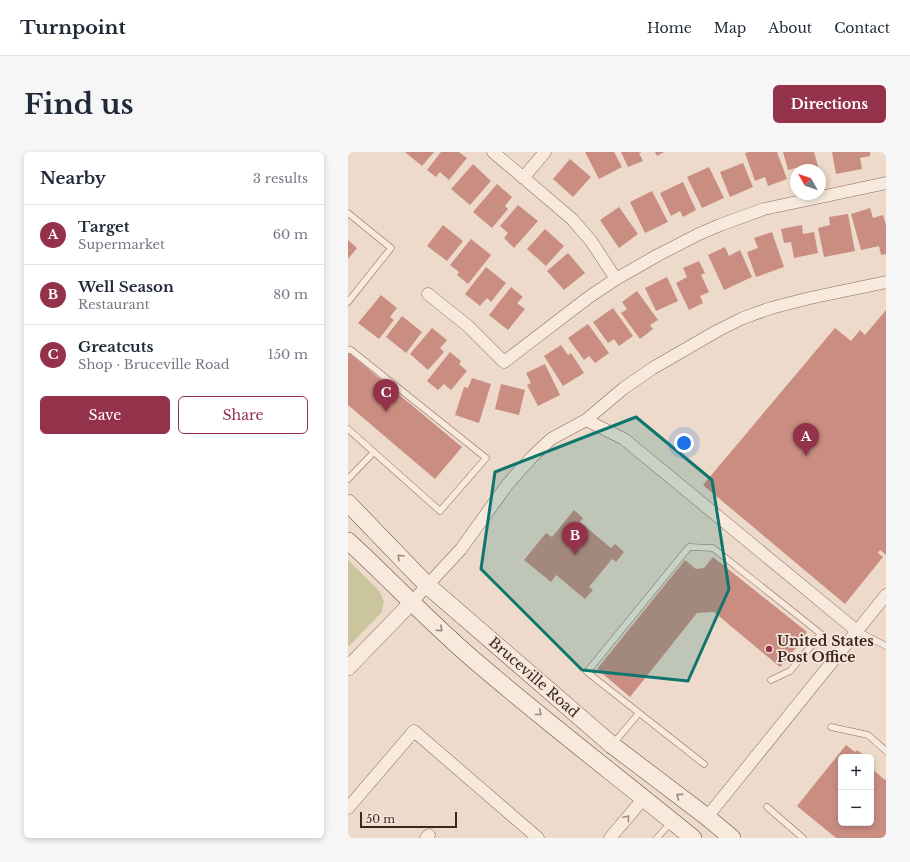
<!DOCTYPE html>
<meta charset="utf-8">
<style>
body{margin:0;font-family:"Libre Baskerville",serif;background:#f6f6f7;color:#1f2937}
.controls{position:absolute;right:12px;bottom:12px;display:grid;overflow:hidden;border-radius:6px;box-shadow:0 2px 6px #0003}
.controls button{width:36px;height:36px;display:grid;place-items:center;padding:0;border:0;border-bottom:1px solid #e0e1e3;background:#fff;color:#1f2937;font:20px sans-serif}
.compass{position:absolute;left:442px;top:12px;width:36px;height:36px;border-radius:50%;background:#fff;box-shadow:0 2px 6px #0003;rotate:310deg}
.scale{position:absolute;left:12px;bottom:10px;width:97px;box-sizing:border-box;padding-left:4px;border:2px solid #3a2721;border-top:0;font-size:11px;line-height:14px;white-space:nowrap;color:#3a2721;-webkit-text-stroke:3px #f5e6d9;paint-order:stroke}
.you{position:absolute;left:336px;top:291px;width:14px;height:14px;margin:-10px;border:3px solid #fff;border-radius:50%;background:#1a73e8;box-shadow:0 0 0 6px #1a73e833}
.badge{display:grid;place-items:center;width:26px;height:26px;border-radius:50%;background:#95324b;color:#fff;font-size:13px;font-weight:700}
.pin{position:absolute;translate:-50% -33px;filter:drop-shadow(0 1px 2px #0008)}
.pin::after{content:'';position:absolute;top:21px;width:14px;height:12px;background:inherit;clip-path:polygon(0 0,100% 0,50% 100%)}
.list{margin:0;padding:0;list-style:none}
h2{display:flex;justify-content:space-between;align-items:center;height:52px;margin:0;padding:0 16px;font-size:17px}
h2 small{font-size:13px;font-weight:400;color:#747a83}
.list li{display:grid;grid-template-columns:26px 1fr auto;gap:12px;align-items:center;box-sizing:border-box;height:60px;padding:0 16px;border-top:1px solid #e0e1e3}
.list b{display:block;font-size:15px;white-space:nowrap}
.list p{margin:0;font-size:13px;white-space:nowrap;color:#747a83}
.list em{font-size:13px;font-style:normal;color:#747a83}
.actions{display:flex;gap:8px;padding:12px 16px}
.actions a{flex:1;padding:9px 0;border:1px solid #95324b;border-radius:6px;text-align:center;font-size:14px;color:#95324b}
.actions .main{background:#95324b;color:#fff}
.map{position:relative;flex:none;width:538px;height:686px;overflow:hidden;border-radius:6px}
header{display:flex;align-items:center;gap:24px;box-sizing:border-box;height:56px;padding:0 20px;background:#fff;border-bottom:1px solid #e0e1e3}
header strong{font-size:19px}
nav{display:flex;gap:22px;margin-inline-start:auto;font-size:14px}
.intro{display:flex;align-items:center;justify-content:space-between;box-sizing:border-box;height:96px;padding:0 24px}
h1{margin:0;font-size:28px}
.button{padding:10px 18px;border-radius:6px;background:#95324b;color:#fff;font-size:14px;font-weight:700}
main{display:flex;gap:24px;padding:0 24px}
aside{flex:1;background:#fff;border-radius:6px;box-shadow:0 2px 6px #0003}
.map>svg:first-child{display:block}
.green{fill:#cbc59d}
.building{fill:#c98e81}
.lines{fill:none;stroke-linecap:round;stroke-linejoin:round}
.service-casing{stroke:#896b5f;stroke-width:7}
.minor-casing{stroke:#896b5f;stroke-width:13}
.tertiary-casing{stroke:#896b5f;stroke-width:16}
.secondary-casing{stroke:#6b4c42;stroke-width:18}
.service{stroke:#f8e9dd;stroke-width:6}
.minor{stroke:#f8e9dd;stroke-width:12}
.tertiary{stroke:#f8e9dd;stroke-width:15}
.secondary{stroke:#f8e9dd;stroke-width:17}
.oneway{stroke:#99887f}
.marked{fill:#0f766e;fill-opacity:0.2;stroke:#0f766e;stroke-width:3;stroke-linejoin:round}
.poi-dot{fill:#95324b;stroke:#f5e6d9;stroke-width:1.5}
.labels{text-anchor:middle;stroke-width:3.5;stroke-linejoin:round;paint-order:stroke}
.poi-label{font-size:14px;font-weight:bold;fill:#3a2721;stroke:#f5e6d9;text-anchor:start}
.street-label{font-size:14px;fill:#3a2721;stroke:#f5e6d9}
</style>
<header>
<strong>Turnpoint</strong>
<nav><a>Home</a><a>Map</a><a>About</a><a>Contact</a></nav>
</header>
<div class="intro"><h1>Find us</h1><a class="button">Directions</a></div>
<main>
<aside>
<h2>Nearby<small>3 results</small></h2>
<ul class="list">
<li><span class="badge">A</span><div><b>Target</b><p>Supermarket</p></div><em>60 m</em></li>
<li><span class="badge">B</span><div><b>Well Season</b><p>Restaurant</p></div><em>80 m</em></li>
<li><span class="badge">C</span><div><b>Greatcuts</b><p>Shop · Bruceville Road</p></div><em>150 m</em></li>
</ul>
<div class="actions"><a class="main">Save</a><a>Share</a></div>
</aside>
<div class="map">
<svg width="538" height="686" viewBox="0 0 538 686">
<rect width="100%" height="100%" fill="#eddaca"/>
<!-- green -->
<path class="green" d="M0 408 32 440 36 450 33 461 0 495Z"/>
<!-- building -->
<path class="building" d="M57 0H86L74 14Z
M93 0H111L119 6 101 28 92 20 88 25 79 18Z
M237 0H266L274 15 251 27Z
M273 0H294L291 1 295 9 280 15Z
M307 0H316L309 4Z
M401 0H429L439 27 420 34 417 25 407 29 397 1Z
M435 0H466L471 18H452L451 15 440 18Z
M484 0H522V4L512 6 514 17 488 22Z
M222 7 243 25 225 45 205 27Z
M395 11 405 35 382 45 372 20Z
M125 12 143 29 122 53 103 37Z
M361 15 376 46 354 56 339 25Z
M335 30 348 58 335 65 332 59 323 64 312 41Z
M149 32 164 45 157 54 160 57 144 76 125 60Z
M304 39 320 70 297 81 282 50Z
M170 53 190 69 166 96 156 86 160 81 152 74Z
M271 55 290 82 271 96 252 68Z
M522 56 525 66 535 63 538 73V102L533 103 531 94 513 98 503 62Z
M500 62 507 99 476 105 470 76 482 73 481 65Z
M95 73 115 89 99 109 79 94Z
M454 73 455 82 466 80 470 101 446 106 443 90 436 91 433 77Z
M197 77 216 94 198 114 179 97Z
M424 80 436 115 408 125 399 100 410 96 406 86Z
M123 87 143 103 120 132 109 123 111 120 102 113Z
M0 88 9 96 0 107Z
M377 95 381 104 392 98 404 125 376 138 360 103Z
M220 101 237 121 216 138 199 119Z
M351 109 357 121 353 123 361 140 352 144 355 151 341 158 328 131 339 125 335 116Z
M138 115 158 131 143 150 139 146 132 154 117 142Z
M319 125 330 149 308 159 297 136Z
M163 135 175 145 169 151 177 157 160 178 141 163Z
M289 139 310 168 302 173 305 177 292 187 273 161 279 157 274 150Z
M33 143 49 156 42 165 46 168 31 187 10 171Z
M265 156 285 184 271 194 266 187 260 191 245 170Z
M538 158V403L532 398 530 401 535 405 497 452 355 333 487 176 503 189 512 178 517 183Z
M54 164 74 180 58 201 38 185Z
M240 172 261 201 247 211 241 204 236 208 220 186Z
M84 176 99 188 92 196 96 200 80 218 62 202Z
M213 193 220 203 223 201 236 221 215 234 196 204Z
M102 200 113 209 111 212 119 219 103 238 96 232 90 238 79 229Z
M1 201 114 295 87 327 0 253V202Z
M197 212 212 243 190 254 179 233 183 231 178 221Z
M124 226 143 232 131 271 107 263 116 235 120 236Z
M153 232 177 238 171 263 147 257Z
M226 358 235 366 232 370 263 396 267 392 276 400 268 410 264 407 241 435 245 438 237 447 208 423 203 430 176 408 198 381 204 385Z
M365 405 459 480 457 483 458 484 432 515 366 460 349 461 282 545 249 517 337 408 348 417 356 416Z
M498 593 507 600 509 598 518 605H493V671H523V616L537 628 538 627V686H488L449 654Z"/>
<g class="lines">
<!-- service casing -->
<g class="service-casing">
<path id="service" d="M0 61 43 96 0 150
M0 198H3L138 306 92 359 0 277
M0 327 26 300
M509 479 538 494
M483 575 520 583 538 599
M265 592 291 561
M356 612 239 520 341 395 365 396 473 482 442 519 423 528
M419 655 455 686
M309 686 324 669"/>
</g>
<!-- minor casing -->
<g class="minor-casing">
<path id="minor" d="M145 0 224 67 243 89 268 127
M175 26 197 0
M80 142 120 174 156 210 241 145 268 127 310 103 351 82 372 73 416 57 538 31
M238 268 276 287 509 479
M63 451 113 397 159 333 184 305 203 287 238 268 276 236 305 216 369 179 395 166 423 156 462 146 538 130
M0 656 66 579 190 686
M359 665 538 443
M78 686 81 683
M262 686 296 646"/>
</g>
<!-- tertiary casing -->
<g class="tertiary-casing">
<path id="tertiary" d="M0 516 63 451"/>
</g>
<!-- secondary casing -->
<g class="secondary-casing">
<path id="secondary" d="M0 351 79 433 264 593 359 665 384 686
M0 389C45 430 86 475 133 514 202 573 274 628 345 686"/>
</g>
<!-- service -->
<use href="#service" class="service"/>
<!-- minor -->
<use href="#minor" class="minor"/>
<!-- tertiary -->
<use href="#tertiary" class="tertiary"/>
<!-- secondary -->
<use href="#secondary" class="secondary"/>
</g>
<!-- one-way arrows -->
<defs><path id="oneway-chevron" d="M-2-3.5L2.5 0L-2 3.5" fill="none" stroke-width="1.6" stroke-linecap="round" stroke-linejoin="round"/></defs>
<g class="oneway">
<use href="#oneway-chevron" transform="translate(52 405) rotate(-134)"/>
<use href="#oneway-chevron" transform="translate(92 477) rotate(42)"/>
<use href="#oneway-chevron" transform="translate(191 561) rotate(39)"/>
<use href="#oneway-chevron" transform="translate(331 644) rotate(-143)"/>
<use href="#oneway-chevron" transform="translate(279 666) rotate(-50)"/>
</g>
<!-- marked area -->
<path class="marked" d="M288 265 364 328 381 437 340 529 234 518 133 417 147 320Z"/>
<!-- markers -->
<circle class="poi-dot" cx="421" cy="497" r="4"/>
<g class="labels">
<!-- poi labels -->
<g class="poi-label">
<text x="429" y="494">United States<tspan x="429" dy="16">Post Office</tspan></text>
</g>
<!-- street labels -->
<g class="street-label">
<text transform="translate(186 525) rotate(41)" y="5">Bruceville Road</text>
</g>
</g>
</svg>
<div class="controls">
<button>+</button>
<button>−</button>
</div>
<svg class="compass" viewBox="-18 -18 36 36"><path d="M0-13l5 13h-10z" fill="#e53935"/><path d="M0 13l5-13h-10z" fill="#747a83"/></svg>
<div class="scale">50 m</div>
<div class="you"></div>
<div class="pin badge" style="left:458px;top:304px">A</div>
<div class="pin badge" style="left:227px;top:403px">B</div>
<div class="pin badge" style="left:38px;top:260px">C</div>
</div>
</main>
